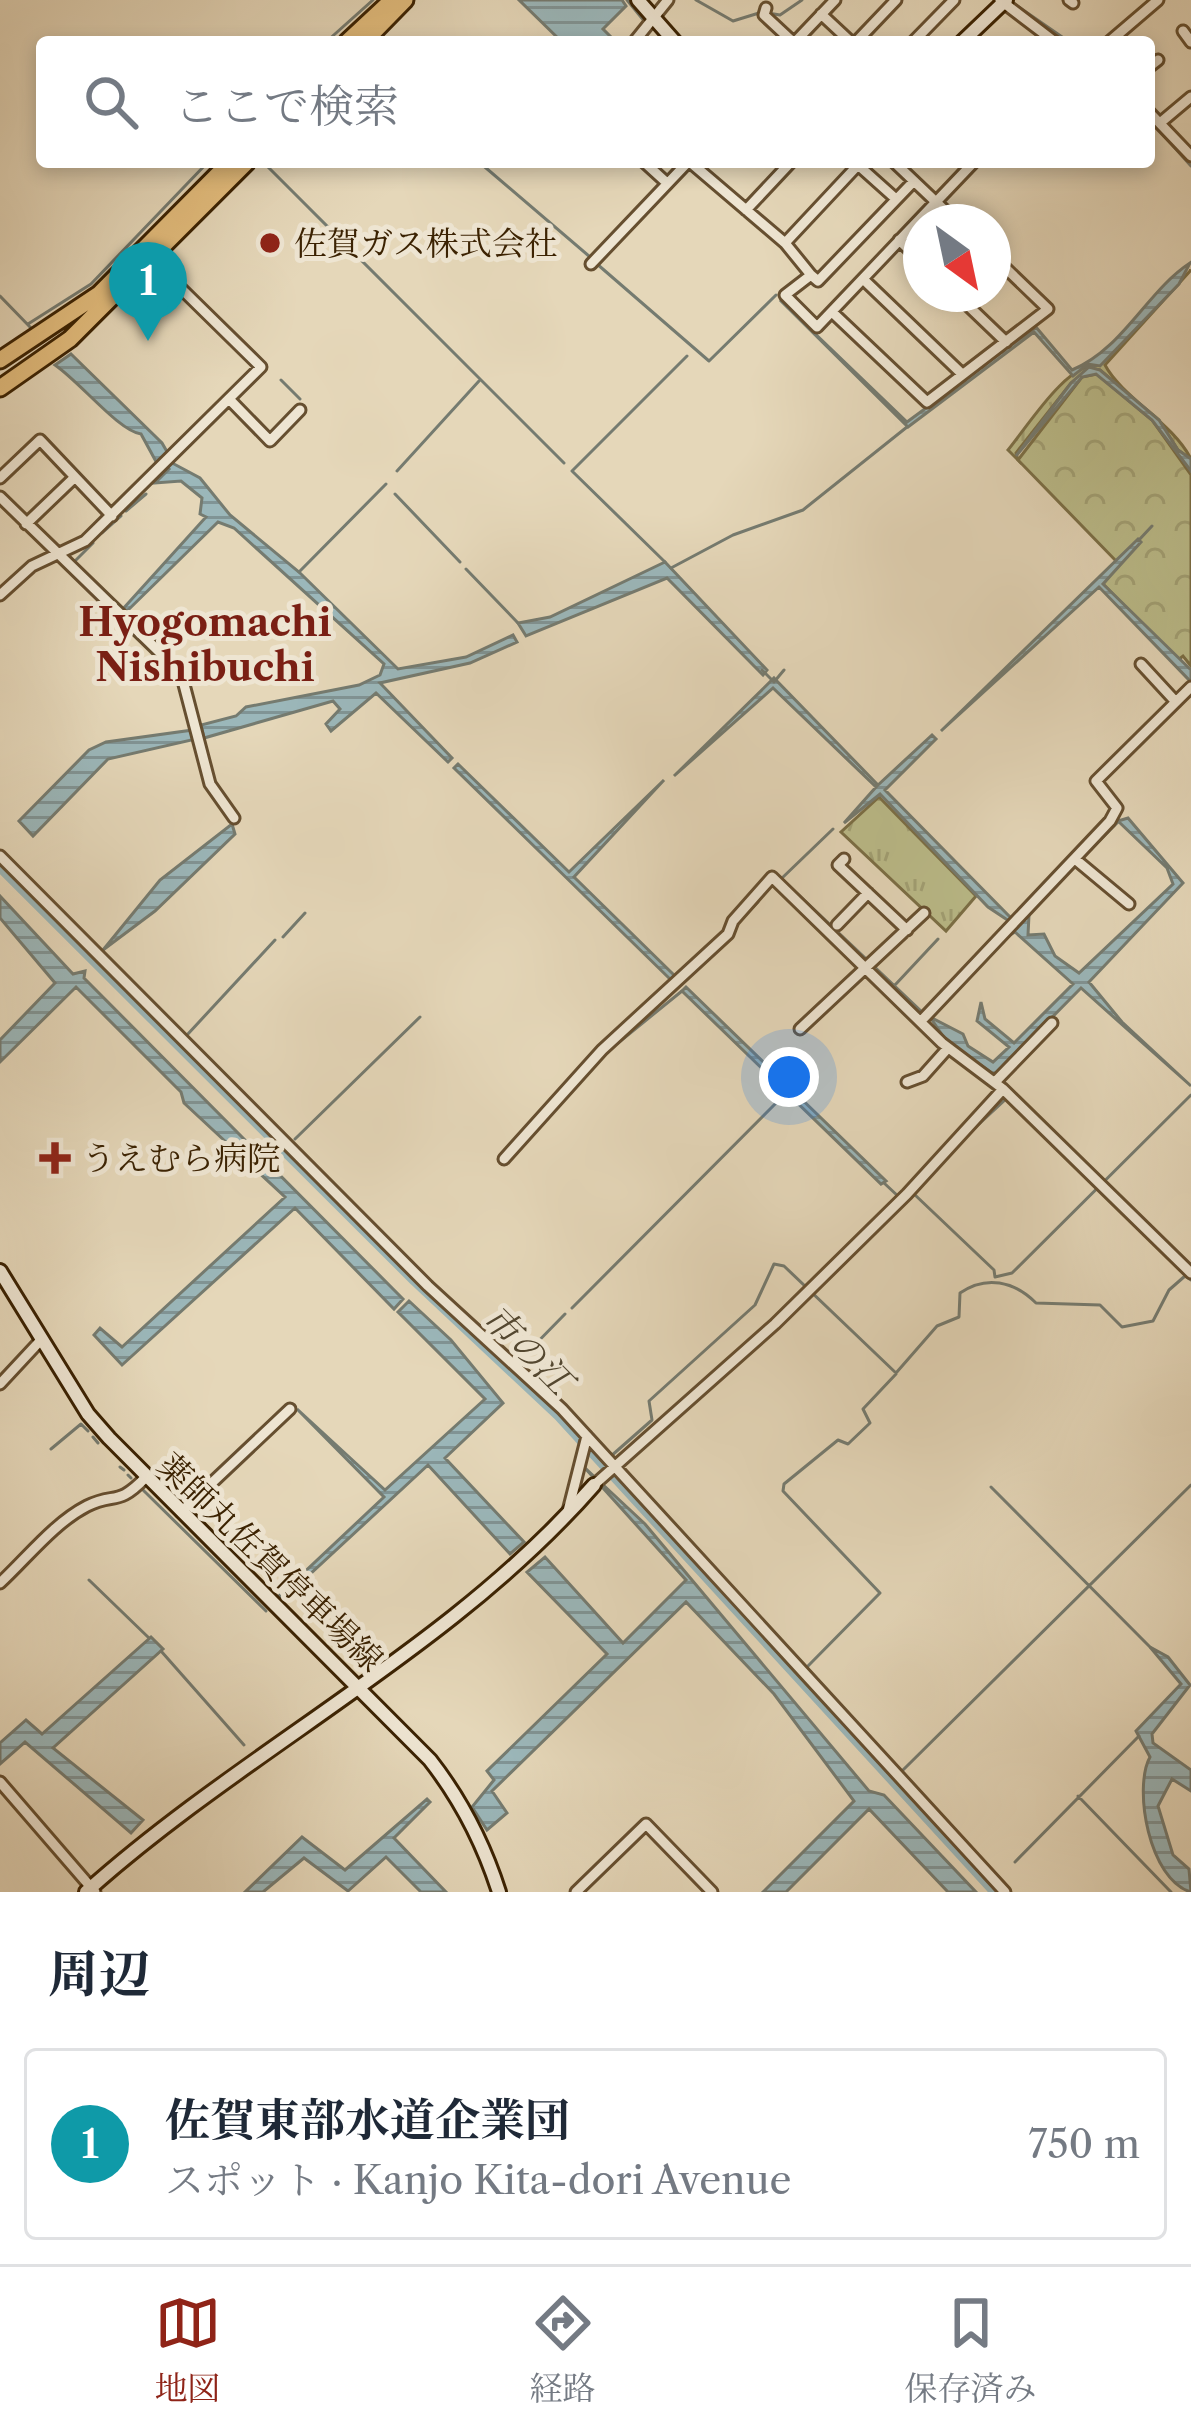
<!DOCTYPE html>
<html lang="ja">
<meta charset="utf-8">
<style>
body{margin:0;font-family:"Libre Caslon Text","Noto Serif JP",serif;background:#f6f6f7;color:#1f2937}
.compass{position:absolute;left:903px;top:204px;width:108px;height:108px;border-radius:50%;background:#fff;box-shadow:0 6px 18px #0003;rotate:147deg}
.you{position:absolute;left:789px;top:1077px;width:42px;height:42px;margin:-30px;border:9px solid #fff;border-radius:50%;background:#1a73e8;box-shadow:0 0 0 18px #1a73e833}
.badge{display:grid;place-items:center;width:78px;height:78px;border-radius:50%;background:#8f2418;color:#fff;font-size:39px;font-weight:700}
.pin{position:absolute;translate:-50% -99px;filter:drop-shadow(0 3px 6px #0008)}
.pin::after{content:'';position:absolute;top:63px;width:42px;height:36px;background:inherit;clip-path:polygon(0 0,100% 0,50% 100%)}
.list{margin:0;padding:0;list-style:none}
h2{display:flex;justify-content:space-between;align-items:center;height:156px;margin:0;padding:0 48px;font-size:51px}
h2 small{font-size:39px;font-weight:400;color:#747a83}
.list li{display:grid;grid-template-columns:78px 1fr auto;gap:36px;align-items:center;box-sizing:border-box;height:192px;margin:0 24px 24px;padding:0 24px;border:3px solid #e0e1e3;border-radius:12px}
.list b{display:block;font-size:45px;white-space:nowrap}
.list p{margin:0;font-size:39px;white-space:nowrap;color:#747a83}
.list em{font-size:39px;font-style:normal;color:#747a83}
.icon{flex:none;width:66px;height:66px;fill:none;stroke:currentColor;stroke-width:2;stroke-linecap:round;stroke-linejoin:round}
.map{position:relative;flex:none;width:1191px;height:1892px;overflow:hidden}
.search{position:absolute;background:#fff;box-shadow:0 6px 18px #0003;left:36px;right:36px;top:36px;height:132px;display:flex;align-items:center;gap:30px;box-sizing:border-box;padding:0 42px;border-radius:12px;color:#747a83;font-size:45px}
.sheet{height:372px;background:#fff}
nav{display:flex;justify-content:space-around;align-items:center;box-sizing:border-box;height:168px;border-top:3px solid #e0e1e3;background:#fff;font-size:33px;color:#747a83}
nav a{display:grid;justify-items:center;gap:6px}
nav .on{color:#8f2418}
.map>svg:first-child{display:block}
.grass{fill:url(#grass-tufts);stroke:#7b6f46;stroke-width:3}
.park{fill:url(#park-crowns);stroke:#7b6f46;stroke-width:3}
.water{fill:url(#water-rules);stroke:#757b70;stroke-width:3}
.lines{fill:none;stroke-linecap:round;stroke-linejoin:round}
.stream{stroke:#757b70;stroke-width:3}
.canal{stroke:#9bb7ba;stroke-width:9}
.street-casing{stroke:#664f30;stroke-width:15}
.secondary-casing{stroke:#3b2202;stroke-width:18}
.highway-casing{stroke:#3b2202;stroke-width:21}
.street{stroke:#eee5d2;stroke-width:9}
.secondary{stroke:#eee5d2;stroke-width:12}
.highway{stroke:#e2bc7c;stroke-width:15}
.poi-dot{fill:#8f2418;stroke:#eee5d2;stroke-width:4.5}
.labels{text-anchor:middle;stroke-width:10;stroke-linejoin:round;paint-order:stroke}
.poi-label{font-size:33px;fill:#3b2202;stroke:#eee5d2;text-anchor:start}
.street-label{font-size:33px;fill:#3b2202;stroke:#eee5d2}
.water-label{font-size:36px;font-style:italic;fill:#534730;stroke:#eee5d2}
.quarter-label{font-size:39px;font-weight:bold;fill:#7a1f14;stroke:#eee5d2}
</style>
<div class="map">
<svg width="1191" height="1892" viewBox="0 0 1191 1892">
<defs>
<pattern id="grass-tufts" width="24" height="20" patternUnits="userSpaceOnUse" patternTransform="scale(3)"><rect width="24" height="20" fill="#bbbc8a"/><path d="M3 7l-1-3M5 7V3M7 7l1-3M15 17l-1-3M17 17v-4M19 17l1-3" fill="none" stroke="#a2a175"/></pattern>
<pattern id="park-crowns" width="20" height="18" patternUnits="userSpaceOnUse" patternTransform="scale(3)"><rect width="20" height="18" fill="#bbbc8a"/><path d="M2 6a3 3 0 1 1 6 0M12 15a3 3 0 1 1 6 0" fill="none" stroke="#a2a175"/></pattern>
<pattern id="water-rules" width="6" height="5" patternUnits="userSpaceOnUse" patternTransform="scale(3)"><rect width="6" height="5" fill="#9bb7ba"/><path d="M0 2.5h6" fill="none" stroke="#809495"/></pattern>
</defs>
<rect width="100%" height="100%" fill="#e5d7b9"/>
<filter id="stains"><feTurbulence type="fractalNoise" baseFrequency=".00167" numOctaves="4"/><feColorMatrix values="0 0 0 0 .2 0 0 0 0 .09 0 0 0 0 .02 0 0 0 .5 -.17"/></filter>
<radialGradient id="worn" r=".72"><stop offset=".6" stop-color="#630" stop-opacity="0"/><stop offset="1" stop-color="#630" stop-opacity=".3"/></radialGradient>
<!-- grass -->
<path class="grass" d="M1191 270 1105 365C1122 397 1173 423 1191 459L1178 450 1159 420 1100 370 1090 368 1071 383 1016 453 1018 460 1008 450C1030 423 1068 361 1100 365Z
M879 797 976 896 946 931 841 832Z"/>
<!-- park -->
<path class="park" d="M1097 374 1152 420 1191 475V666L1183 656 1178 660 1103 584 1119 564 1018 460 1082 377Z"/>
<!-- water -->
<path class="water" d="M519 0H622L626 6 603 29 616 42H562Z
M1190 263 1179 284 1100 366 1088 364 1073 376 1034 332 908 427 780 300 907 422 1036 327 1072 370C1123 349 1147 291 1190 263Z
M71 354 162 443 174 464 200 478 230 515 299 572 398 669 466 657 513 635 517 642 470 663 380 683 452 758 448 762 376 693 331 731 326 724 340 709 333 701 204 738 201 725 236 716 246 707 359 685 380 675 384 664 234 528 218 522 125 613 121 611 206 517 200 514 202 498 181 481 155 483 169 469 163 463 159 467 141 434C119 431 81 383 55 365Z
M1089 367 1100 370 1159 420 1178 450 1191 459V471L1152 420 1096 374 1082 377 1016 456 1071 383Z
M1138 539 1141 542 1103 584 1191 670V682L1099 587 941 731Z
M665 562 767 670 763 675 667 578 526 636 518 623 550 617Z
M774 678 878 785 932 735 936 739 885 790 1014 921 1029 915 1028 935 1044 934 1055 956 1079 973 1173 884 1167 868 1118 821 1128 818 1183 883 1089 982 1122 1022 1191 1086 1081 988 995 1075 947 1042 930 1017 963 1034 968 1046 993 1062 1009 1047 977 1021 981 1002 985 1019 1014 1043 1073 984 1015 932 1005 938 1012 923 988 907 880 794 844 823 876 787 773 688 674 776Z
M193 730 196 739 108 759 33 836 19 821 89 750 106 742Z
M458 764 569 872 664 780 574 877 676 977 672 981 454 768Z
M232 824 235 834 155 911 103 950 160 880Z
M0 896 73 974 85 971 84 978 403 1299 394 1309 295 1208 122 1365 94 1335 100 1328 122 1347 285 1197 184 1103 181 1092 76 987 0 1062V1040L55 983 0 918Z
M686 987 886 1181 881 1184 682 991Z
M409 1301 451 1340 503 1403 445 1458 524 1542 510 1554 428 1465 281 1601 278 1597 384 1497 297 1409 385 1490 485 1399 398 1312Z
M584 1467 645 1524 869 1791 884 1795 976 1892H948L869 1809 786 1892H763L854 1801 774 1694 686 1602 492 1791 507 1813 487 1830 472 1807 494 1780 487 1771 607 1654 527 1572 545 1557 623 1643 686 1580Z
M151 1637 163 1649 53 1748 143 1820 131 1833 25 1742 0 1764V1743L26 1720 42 1734Z
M1150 1647 1168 1657 1190 1685 1152 1734 1153 1743 1191 1770V1791L1172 1779 1158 1806 1173 1855 1189 1869 1191 1892C1149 1880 1133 1788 1150 1757L1136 1731 1181 1684Z
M427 1799 430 1802 394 1838 446 1892H421L386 1857 348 1891 304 1858 263 1892H245L302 1837 345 1870Z"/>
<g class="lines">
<!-- stream -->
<path class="stream" d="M627 0 645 22
M696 0 733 21 759 13
M1010 1 1065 39
M768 13 780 15 802 0
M326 42 373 0
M1149 119 1191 166
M479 162 590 257
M264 163 564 463
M924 222 981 162
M906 241 921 225
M597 264 709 361 776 295
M0 296 31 328
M839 310 899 248
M28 324 91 284 208 162
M281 380 300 399
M397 471 479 381
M395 494 460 562
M126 511 146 494
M102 533 121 516
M1138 541 1152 526
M75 561 93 543
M665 562 572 471 687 356
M671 568 733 535 803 510 907 427
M466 569 518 623
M299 572 386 484
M762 670 774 682 784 670
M1070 870 1118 822
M781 879 833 829
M783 880 922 1012
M738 923 758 902
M283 937 305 913
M895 985 938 939
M187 1035 275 940
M618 1043 682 991
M965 1137 1006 1099
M295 1139 420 1017
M884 1183 899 1197
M906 1202 914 1194 994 1270 995 1277 1012 1273 1191 1095
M1170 1259 1182 1270
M572 1308 784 1095
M519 1361 565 1314
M93 1437 98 1443
M51 1449 81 1424 88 1431
M602 1464 652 1420 649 1401 755 1305 774 1264 784 1266 896 1373 937 1326 959 1317 960 1293C986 1275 1014 1281 1036 1303L1100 1305 1122 1327 1153 1321 1169 1290 1185 1276 1191 1280
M120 1467 124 1470
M128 1475 131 1478
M991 1487 1150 1647
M142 1489 266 1611
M89 1580 149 1638
M161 1651 244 1745
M807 1667 880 1593 783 1491 784 1484 838 1440 848 1444 870 1423 863 1409 896 1374
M903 1770 1191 1485
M1078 1796 1171 1892
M1015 1862 1139 1736"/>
<!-- canal -->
<path class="canal" d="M0 868 414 1281 558 1416 994 1892"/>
<!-- street casing -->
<g class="street-casing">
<path id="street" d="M1000 0 1055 42
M1069 0 1073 3
M766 8 764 15 793 42
M821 14 851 42
M1183 31 1191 42
M634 42 668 0
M795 42 835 0
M856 42 896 0
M913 42 954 0
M1109 42 1158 0
M1149 67 1158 60
M1149 112 1191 156
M1160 123 1191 97
M644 162 667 183
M690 162 785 243 811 275 785 295 817 327 974 162
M894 162 957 222
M746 210 791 162
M899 240 921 261
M785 243 858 165 896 199
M591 264 688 162
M811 275 818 281 914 181
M863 279 962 374
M956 294 1006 342
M832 312 927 402 1048 309 993 256
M230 400 270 441 300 410
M0 478 40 440 112 516
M0 497 181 673 210 784 234 818
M26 524 75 477
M0 595 32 566 85 541 261 367 152 260
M1141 664 1176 702
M0 856 428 1286 562 1409 1005 1892
M844 859 838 865 907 930
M1075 859 1129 904
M837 925 868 893
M922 1020 1110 821 1117 808 1096 781 1191 687
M800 1029 924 913
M907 1082 923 1076 948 1048
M995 1082 1052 1023
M1003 1089 1191 1273
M504 1159 602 1050 728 934 733 921 772 877 942 1043 1003 1089 907 1194 775 1324 594 1485
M0 1384 40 1341
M568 1511 587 1436
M181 1512 290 1409
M0 1583C27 1558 54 1523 87 1506 115 1492 117 1507 145 1478
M0 1782 95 1892
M576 1892 646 1824 712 1892"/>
</g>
<!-- secondary casing -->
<g class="secondary-casing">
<path id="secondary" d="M638 0 675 42
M962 42 1006 0
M0 1271 88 1414 109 1438 430 1760C462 1801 483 1842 499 1892
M86 1892C248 1747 450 1650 594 1485"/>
</g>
<!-- highway casing -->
<g class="highway-casing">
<path id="highway" d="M347 42 392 0
M364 42 405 0
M0 360 99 294 230 162
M0 388 70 339 247 162"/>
</g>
<!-- street -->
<use href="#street" class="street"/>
<!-- secondary -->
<use href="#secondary" class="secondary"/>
<!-- highway -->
<use href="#highway" class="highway"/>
</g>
<!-- markers -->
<g class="poi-dot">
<circle cx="270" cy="243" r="12"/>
<path d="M49 1140h12v12h12v12h-12v12h-12v-12h-12v-12h12z"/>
</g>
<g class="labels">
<!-- poi labels -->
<g class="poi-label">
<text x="294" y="255">佐賀ガス株式会社</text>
<text x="82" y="1170">うえむら病院</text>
</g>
<!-- street labels -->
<g class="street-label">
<text transform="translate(271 1562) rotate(44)" y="12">薬師丸佐賀停車場線</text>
</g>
<!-- water labels -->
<g class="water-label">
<text transform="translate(528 1349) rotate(45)" y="13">市の江</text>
</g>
<!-- quarter labels -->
<g class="quarter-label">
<text x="205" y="636">Hyogomachi<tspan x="205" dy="45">Nishibuchi</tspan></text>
</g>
</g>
<rect width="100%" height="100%" filter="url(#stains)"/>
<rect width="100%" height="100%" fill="url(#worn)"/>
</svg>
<svg class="compass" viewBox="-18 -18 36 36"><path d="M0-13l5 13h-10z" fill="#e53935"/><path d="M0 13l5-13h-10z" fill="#747a83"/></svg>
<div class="you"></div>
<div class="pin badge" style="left:148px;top:341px;background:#0f9aa8">1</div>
<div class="search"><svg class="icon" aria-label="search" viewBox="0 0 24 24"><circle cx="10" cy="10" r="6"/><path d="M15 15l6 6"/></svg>ここで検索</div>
</div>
<section class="sheet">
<h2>周辺<small></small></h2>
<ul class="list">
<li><span class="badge" style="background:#0f9aa8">1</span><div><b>佐賀東部水道企業団</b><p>スポット · Kanjo Kita-dori Avenue</p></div><em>750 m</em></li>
</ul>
</section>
<nav>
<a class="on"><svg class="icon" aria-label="map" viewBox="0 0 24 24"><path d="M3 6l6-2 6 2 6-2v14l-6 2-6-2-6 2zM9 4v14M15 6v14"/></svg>地図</a>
<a><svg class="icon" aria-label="directions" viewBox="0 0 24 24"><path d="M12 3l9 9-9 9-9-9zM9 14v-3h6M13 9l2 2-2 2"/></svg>経路</a>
<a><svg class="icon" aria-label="saved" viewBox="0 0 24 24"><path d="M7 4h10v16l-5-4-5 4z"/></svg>保存済み</a>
</nav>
